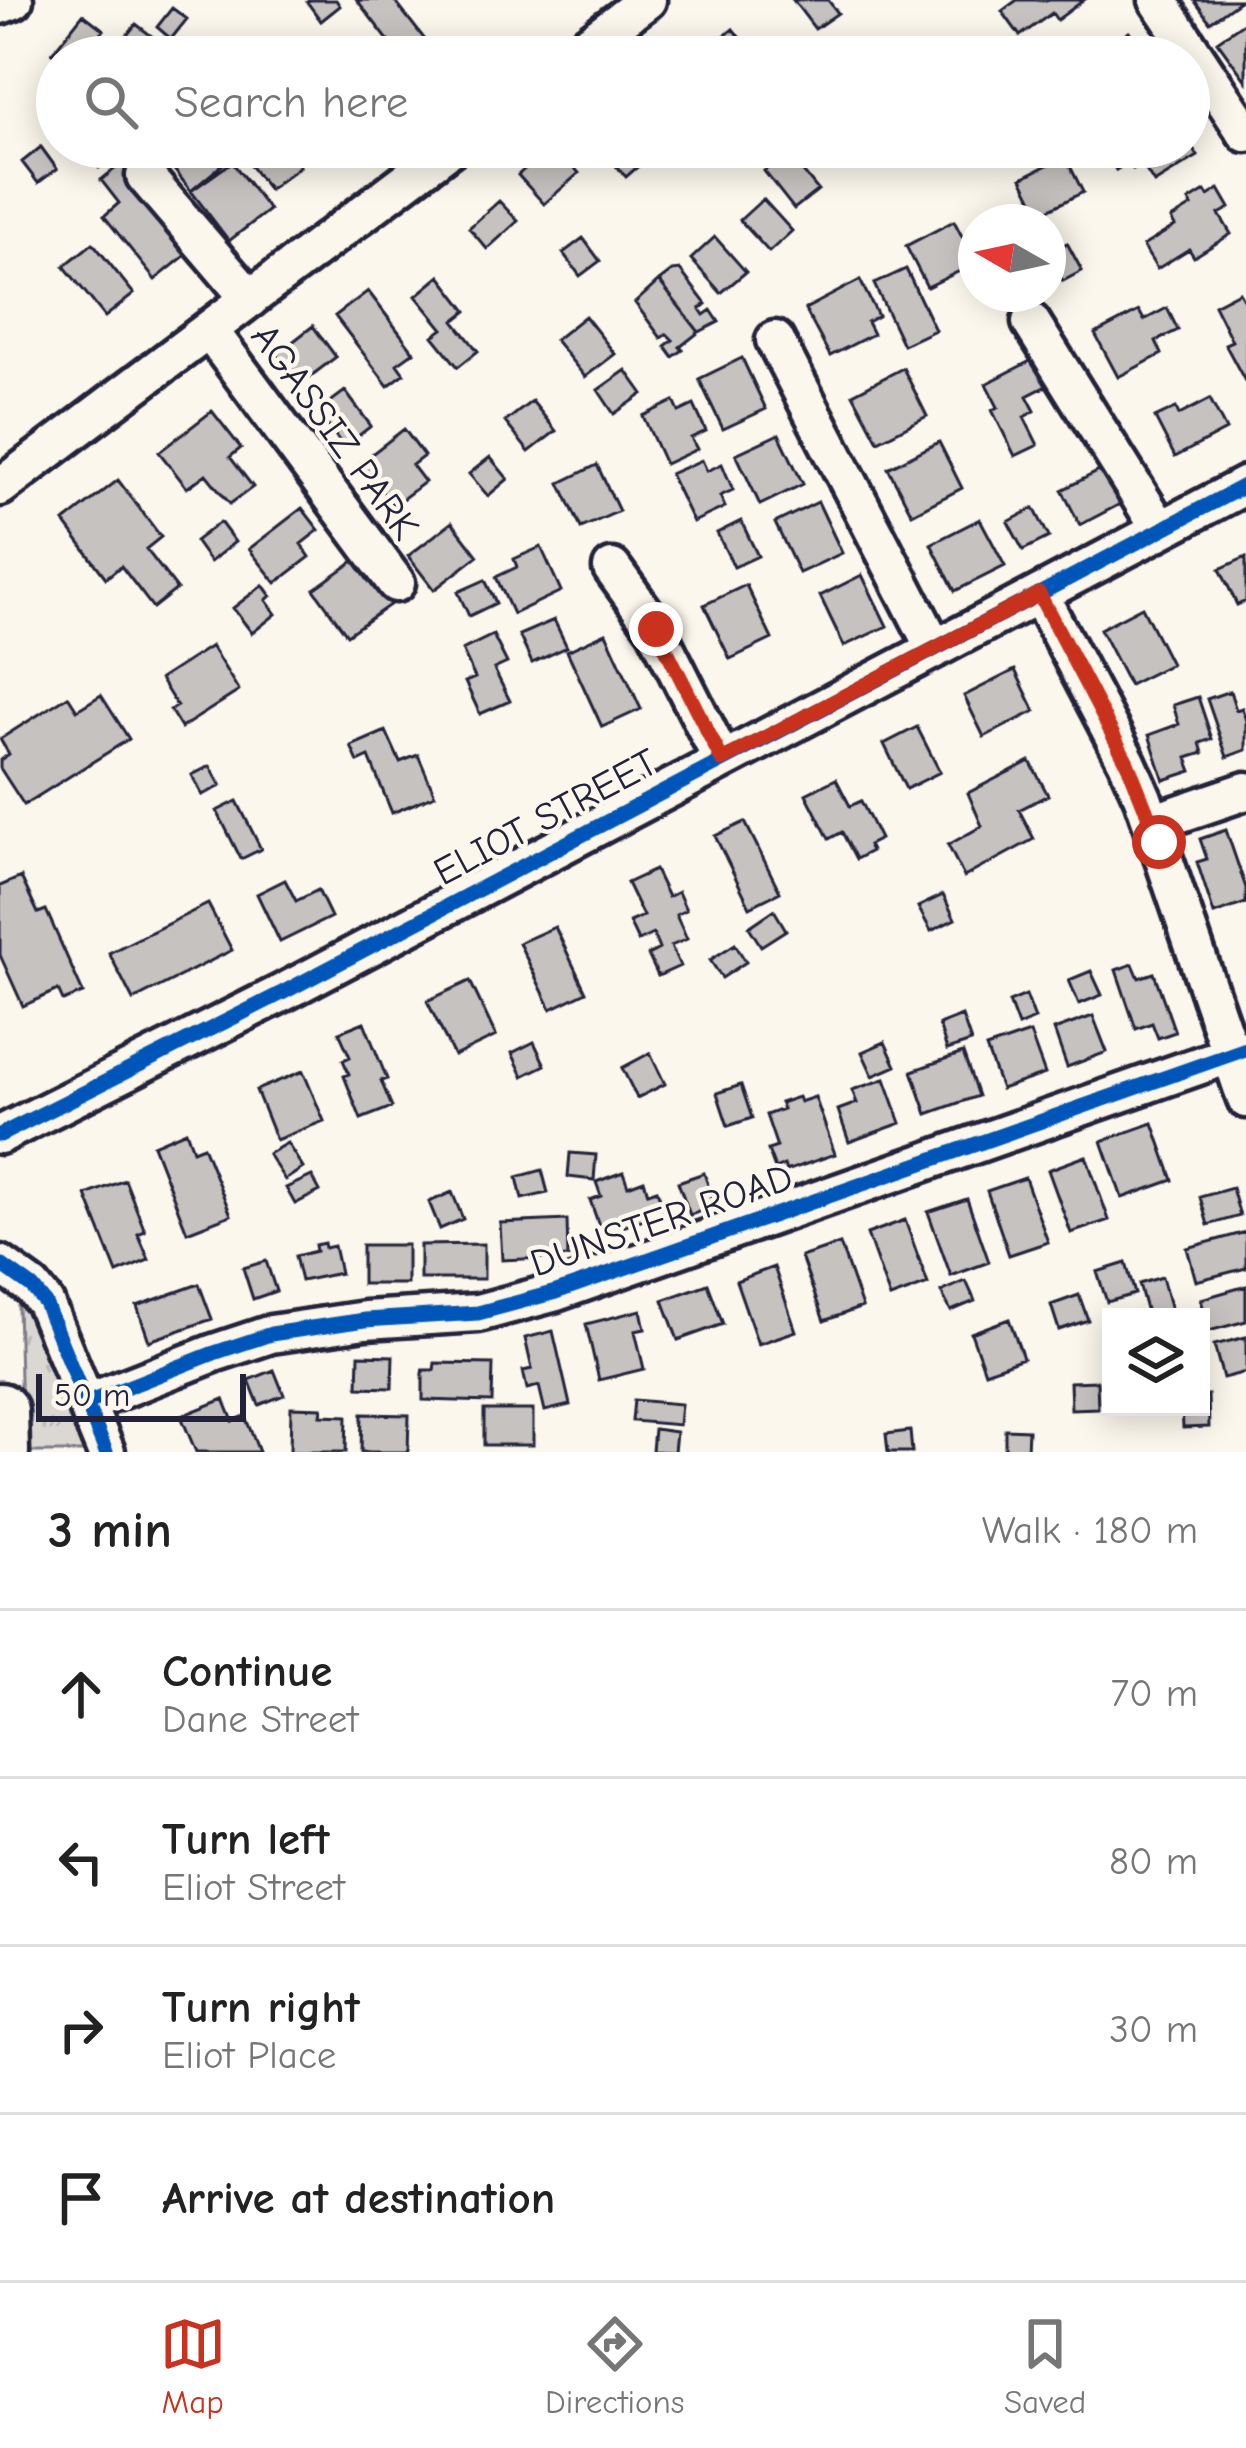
<!DOCTYPE html>
<meta charset="utf-8">
<style>
body{margin:0;font-family:"Comic Neue",sans-serif;background:#f6f6f6;color:#222}
.controls{position:absolute;right:36px;bottom:36px;display:grid;overflow:hidden;border-radius:0px;box-shadow:0 6px 30px #0003}
.controls button{width:108px;height:108px;display:grid;place-items:center;padding:0;border:0;border-bottom:3px solid #e0e0e0;background:#fff;color:#222;font:60px sans-serif}
.compass{position:absolute;left:958px;top:204px;width:108px;height:108px;border-radius:50%;background:#fff;box-shadow:0 6px 30px #0003;rotate:279deg}
.scale{position:absolute;left:36px;bottom:30px;width:210px;box-sizing:border-box;padding-left:12px;border:6px solid #22223b;border-top:0;font-size:33px;line-height:42px;white-space:nowrap;color:#22223b;-webkit-text-stroke:9px #fbf7ec;paint-order:stroke}
.stop{position:absolute;width:36px;height:36px;margin:-27px;border:9px solid #c8321e;border-radius:50%;background:#fff}
.stop.end{background:#c8321e;border-color:#fff;box-shadow:0 3px 12px #0008}
.list{margin:0;padding:0;list-style:none}
h2{display:flex;justify-content:space-between;align-items:center;height:156px;margin:0;padding:0 48px;font-size:51px}
h2 small{font-size:39px;font-weight:400;color:#767676}
.list li{display:grid;grid-template-columns:78px 1fr auto;gap:36px;align-items:center;box-sizing:border-box;height:168px;padding:0 48px;border-top:3px solid #e0e0e0}
.list b{display:block;font-size:45px;white-space:nowrap}
.list p{margin:0;font-size:39px;white-space:nowrap;color:#767676}
.list em{font-size:39px;font-style:normal;color:#767676}
.icon{flex:none;width:66px;height:66px;fill:none;stroke:currentColor;stroke-width:2;stroke-linecap:round;stroke-linejoin:round}
.map{position:relative;flex:none;width:1246px;height:1452px;overflow:hidden}
.search{position:absolute;background:#fff;box-shadow:0 6px 30px #0003;left:36px;right:36px;top:36px;height:132px;display:flex;align-items:center;gap:30px;box-sizing:border-box;padding:0 42px;border-radius:66px;color:#767676;font-size:45px}
.sheet{height:828px;background:#fff}
nav{display:flex;justify-content:space-around;align-items:center;box-sizing:border-box;height:168px;border-top:3px solid #e0e0e0;background:#fff;font-size:33px;color:#767676}
nav a{display:grid;justify-items:center;gap:6px}
nav .on{color:#c8321e}
.map>svg:first-child{display:block}
.grass{fill:url(#grass-tufts);stroke:#7e7d87;stroke-width:3}
.building{fill:#c6c2c0;stroke:#22223b;stroke-width:3}
.lines{fill:none;stroke-linecap:round;stroke-linejoin:round}
.minor-casing{stroke:#22223b;stroke-width:45}
.highway-casing{stroke:#22223b;stroke-width:63}
.minor{stroke:#fbf7ec;stroke-width:36}
.highway{stroke:#fbf7ec;stroke-width:54}
.cycleway-casing{stroke:#fbf7ec;stroke-width:22}
.cycleway{stroke:#0057b8;stroke-width:15}
.route{stroke:#c8321e;stroke-width:15}
.labels{text-anchor:middle;stroke-width:9;stroke-linejoin:round;paint-order:stroke}
.street-label{font-size:39px;fill:#22223b;stroke:#fbf7ec}
</style>
<div class="map">
<svg width="1246" height="1452" viewBox="0 0 1246 1452">
<defs>
<pattern id="grass-tufts" width="24" height="20" patternUnits="userSpaceOnUse" patternTransform="scale(3)"><rect width="24" height="20" fill="#dbd8d3"/><path d="M3 7l-1-3M5 7V3M7 7l1-3M15 17l-1-3M17 17v-4M19 17l1-3" fill="none" stroke="#bcb9b6"/></pattern>
</defs>
<rect width="100%" height="100%" fill="#fbf7ec"/>
<filter id="ink" filterUnits="userSpaceOnUse"><feTurbulence type="fractalNoise" baseFrequency=".00833" numOctaves="2"/><feDisplacementMap in="SourceGraphic" scale="24" xChannelSelector="R" yChannelSelector="G"/><feConvolveMatrix kernelMatrix="1 2 1 2 8 2 1 2 1" color-interpolation-filters="sRGB"/></filter>
<g filter="url(#ink)">
<!-- grass -->
<path class="grass" d="M24 1304 31 1312 92 1452H22L18 1306Z"/>
<!-- building -->
<path class="building" d="M310 0H336L340 6 321 21 307 2Z
M357 0H394L433 50 424 57H401Z
M793 0H828L838 13 815 29Z
M1017 0H1084L1057 20 1052 13 1020 36 1002 11Z
M1194 0H1241L1210 22Z
M172 8 187 19 171 39 157 27Z
M83 14 104 30 86 52 91 57H57L52 53Z
M1246 21V81L1217 41Z
M136 24 158 41 145 57 123 40Z
M733 29 755 57H713L708 50Z
M1129 32 1147 57H1092Z
M1189 142 1198 156 1154 183 1142 164 1133 169 1128 162 1116 170 1106 153 1116 147H1189Z
M41 147 57 169 38 183 22 162Z
M81 147H125L99 168Z
M220 147 229 159 191 191 157 148Z
M236 147H286L300 166 269 190Z
M549 147H556L579 173 544 204 518 175Z
M599 147H642L650 156 626 177Z
M787 152 818 190 794 209 764 171Z
M1065 156 1083 192 1040 214 1022 178Z
M232 162 269 210 229 241 191 191Z
M122 163 192 250 155 280 104 216 119 203 101 180Z
M1219 189 1230 208 1219 214 1231 234 1194 257 1189 249 1157 269 1143 246 1175 226 1171 219 1192 206 1189 201 1205 191 1208 196Z
M763 199 792 231 769 252 740 220Z
M499 201 518 221 487 249 469 228Z
M954 221 976 263 927 287 906 246Z
M715 237 746 272 721 293 691 259Z
M583 238 600 261 580 276 563 253Z
M93 243 134 294 105 317 64 266Z
M1067 243 1082 271 1063 281 1048 253Z
M906 269 935 330 903 345 874 284Z
M680 270 706 304 700 309 704 315 711 310 719 322 699 332 659 281 672 271Z
M440 276 467 311 454 321 478 351 458 367 433 336 443 329 416 296Z
M860 280 878 316 867 322 873 334 830 356 805 309Z
M659 281 699 332 680 347 683 350 673 357 665 346 673 340 667 334 661 338 635 303Z
M368 291 414 352 397 364 404 374 388 386 335 316Z
M1239 292 1246 304V383L1225 344 1232 341 1214 305Z
M1167 308 1178 330 1156 341 1162 354 1118 377 1095 334 1139 311 1144 320Z
M585 316 615 354 585 377 555 340Z
M313 326 336 357 299 385 277 354Z
M1040 356 1054 382 1027 396 1035 411 1024 417 1038 445 1015 456 992 410 998 407 986 384Z
M742 358 766 409 723 429 699 379Z
M903 368 927 416 878 441 853 394Z
M626 370 643 394 614 414 598 390Z
M345 391 371 426 344 447 317 412Z
M1210 399 1226 430 1175 457 1155 418 1176 408 1179 415Z
M532 401 556 431 529 452 505 422Z
M674 401 679 412 694 405 706 431 691 438 697 449 665 464 643 416Z
M212 411 241 448 230 457 253 487 230 504 206 474 187 488 159 452Z
M404 429 424 456 412 465 425 482 393 506 360 463Z
M779 434 803 484 760 505 736 454Z
M939 442 962 488 912 514 888 468Z
M490 457 508 479 488 496 469 474Z
M702 460 707 471 722 464 733 490 720 496 725 507 693 522 670 474Z
M597 465 619 511 581 528 560 483Z
M1103 469 1120 504 1080 525 1062 490Z
M118 480 161 537 146 549 177 589 153 608 121 566 106 578 64 522Z
M818 502 842 553 799 573 775 523Z
M302 508 319 530 301 544 310 557 276 583 249 549Z
M1034 508 1049 537 1023 550 1008 522Z
M980 519 1005 566 955 591 931 544Z
M741 521 758 556 734 567 717 533Z
M220 522 235 542 210 562 195 541Z
M452 522 478 556 434 590 408 556Z
M541 547 561 591 513 614 496 577 517 567 514 559Z
M361 556 394 602 347 635 314 589Z
M1246 557V601L1237 605 1220 569Z
M862 575 887 626 844 646 820 596Z
M485 580 496 603 469 616 458 592Z
M263 585 271 596 266 600 276 614 252 633 233 608Z
M746 585 772 639 730 659 704 605Z
M1142 607 1171 664 1129 685 1100 629Z
M554 620 567 647 532 663 519 635Z
M606 633 641 709 602 727 567 651Z
M493 635 507 663 494 669 510 701 480 714 465 682 475 678 462 650Z
M211 646 239 691 181 728 170 710 177 706 160 679Z
M1015 670 1035 711 984 737 964 696Z
M1230 691 1236 710 1242 708 1246 721V750L1227 757 1207 699Z
M101 695 129 739 24 805 0 768V760L9 754 0 739 68 696 77 710Z
M1198 697 1212 739 1200 743 1203 753 1187 758 1192 771 1164 780 1149 735 1179 724 1173 705Z
M917 727 940 772 906 789 884 744Z
M386 731 400 762 418 755 435 795 392 813 369 757 358 762 351 746Z
M1030 761 1048 795 1019 810 1034 839 964 877 948 845 982 826 968 793Z
M210 766 221 786 202 795 192 775Z
M836 779 850 806 861 801 880 839 868 845 871 851 856 859 842 832 829 839 806 794Z
M237 801 261 849 241 859 217 811Z
M745 822 780 892 750 907 715 836Z
M1226 830 1246 888V903L1214 914 1197 862 1207 859 1200 839Z
M655 870 668 897 678 892 686 910 676 915 687 939 671 946 680 966 658 976 648 955 659 949 653 934 638 941 629 922 643 916 627 883Z
M21 877 38 913 46 910 83 993 63 1001 58 990 23 1006 0 955V886Z
M285 880 296 901 318 890 331 917 280 942 257 894Z
M943 895 955 919 931 931 918 907Z
M208 904 232 950 133 1000 109 953Z
M774 910 786 930 761 946 749 927Z
M555 927 586 992 551 1009 519 943Z
M735 944 746 962 722 978 710 960Z
M1133 964 1139 978 1154 973 1175 1032 1158 1038 1152 1023 1136 1029 1116 970Z
M1091 971 1102 995 1079 1004 1069 980Z
M470 981 496 1036 454 1056 427 1001Z
M1026 995 1035 1019 1018 1026 1009 1002Z
M962 1016 971 1042 947 1050 939 1025Z
M1093 1016 1107 1052 1067 1067 1054 1030Z
M364 1022 387 1079 381 1081 392 1107 361 1119 344 1076 349 1074 343 1060 350 1057 339 1032Z
M1030 1033 1045 1074 1001 1089 986 1048Z
M534 1042 545 1065 523 1076 512 1053Z
M885 1042 896 1066 873 1076 862 1052Z
M650 1053 665 1084 637 1098 622 1068Z
M963 1053 978 1096 927 1114 912 1071Z
M303 1071 324 1121 276 1140 256 1090Z
M885 1079 901 1123 849 1142 838 1110 857 1103 852 1090Z
M741 1085 752 1118 728 1126 717 1093Z
M798 1097 800 1102 815 1097 835 1154 786 1171 784 1165 775 1169 768 1150 777 1147 766 1115 783 1109 780 1103Z
M1153 1123 1173 1180 1122 1198 1102 1141Z
M186 1131 193 1150 203 1146 231 1215 187 1232 153 1145Z
M287 1143 303 1168 285 1180 268 1154Z
M570 1153 596 1155 594 1180 568 1177Z
M1086 1156 1109 1220 1071 1233 1048 1170Z
M542 1170 548 1193 522 1199 517 1177Z
M623 1172 628 1186 644 1180 648 1193 657 1190 665 1212 602 1234 590 1200 601 1196 596 1182Z
M704 1173 715 1206 690 1215 678 1182Z
M312 1176 320 1191 295 1204 286 1188Z
M1025 1178 1048 1242 1009 1255 987 1191Z
M125 1180 145 1231 138 1234 149 1260 117 1273 86 1195Z
M1232 1188 1240 1216 1208 1225 1200 1197Z
M452 1192 463 1219 440 1229 429 1202Z
M967 1199 989 1262 951 1276 928 1212Z
M567 1220 568 1257 502 1260 500 1223Z
M905 1220 928 1284 890 1298 867 1234Z
M1246 1232V1268L1196 1281 1187 1248Z
M324 1243 325 1248 334 1246 340 1273 301 1281 295 1256 316 1251 315 1245Z
M484 1244V1279H420V1245Z
M840 1244 862 1307 824 1321 801 1257Z
M362 1245H407V1284H362Z
M266 1261 276 1291 253 1299 243 1268Z
M1126 1263 1135 1294 1107 1302 1097 1272Z
M774 1267 796 1331 758 1344 736 1281Z
M1162 1277 1173 1317H1148L1139 1284Z
M966 1281 975 1301 951 1311 941 1292Z
M199 1284 212 1319 149 1341 137 1306Z
M708 1284 723 1324 678 1340 663 1300Z
M1246 1286V1321L1209 1331 1201 1299Z
M1079 1295 1088 1320 1059 1330 1051 1305Z
M641 1310 645 1329 635 1331 644 1369 599 1380 586 1324Z
M1009 1319 1023 1358 985 1372 971 1333Z
M553 1331 570 1405 545 1411 539 1386 527 1389 523 1371 532 1369 525 1338Z
M1246 1337V1372L1223 1378 1214 1345Z
M359 1355 393 1356 392 1388 358 1387Z
M435 1363 493 1364 492 1402 423 1400V1370H434Z
M274 1370 284 1395 259 1405 249 1380Z
M1097 1381 1098 1408 1071 1409 1070 1382Z
M1201 1395H1208L1209 1427 1183 1428 1182 1407H1201Z
M224 1399 233 1421 245 1416 259 1452H196L181 1416Z
M634 1400 681 1404 679 1425 632 1421Z
M291 1407 322 1408 321 1415 347 1416 346 1452H290Z
M484 1410H533V1445H484Z
M362 1414 409 1415 408 1452H361Z
M654 1429 676 1432 674 1452 652 1451Z
M1005 1429 1028 1430 1027 1451 1005 1450Z
M910 1431 912 1452H888L886 1434Z"/>
<g class="lines">
<!-- minor casing -->
<g class="minor-casing">
<path id="minor" d="M1158 0 1246 133
M0 5 14 0
M571 57 647 0
M145 176 250 299
M1031 322 1160 529
M209 330 396 583
M775 340 935 649
M0 487 451 147
M612 568 656 629 722 760
M1039 594 1127 762 1143 798 1246 1099
M1152 823 1246 791
M0 1135 282 993 1246 485
M0 1264 32 1287 45 1303 106 1452
M87 1403 214 1353 271 1334 365 1320 478 1313 556 1292 1246 1049"/>
</g>
<!-- highway casing -->
<g class="highway-casing">
<path id="highway" d="M0 1411 1 1452"/>
</g>
<!-- minor -->
<use href="#minor" class="minor"/>
<!-- highway -->
<use href="#highway" class="highway"/>
<!-- cycleway casing -->
<g class="cycleway-casing">
<path id="cycleway" d="M0 1135 282 993 1246 485
M0 1264 32 1287 45 1303 106 1452
M87 1403 214 1353 271 1334 365 1320 478 1313 556 1292 1246 1049"/>
</g>
<!-- cycleway -->
<use href="#cycleway" class="cycleway"/>
</g>
</g>
<g class="lines" filter="url(#ink)">
<!-- route -->
<path class="route" d="M656 629 722 760 1039 594 1127 762 1159 842"/>
</g>
<g class="labels">
<!-- street labels -->
<g class="street-label">
<text transform="translate(336 431) rotate(54)" y="14">AGASSIZ PARK</text>
<text transform="translate(545 816) rotate(-28)" y="14">ELIOT STREET</text>
<text transform="translate(661 1219) rotate(-19)" y="14">DUNSTER ROAD</text>
</g>
</g>
</svg>
<div class="controls">
<button><svg class="icon" aria-label="layers" viewBox="0 0 24 24"><path d="M12 4l9 5-9 5-9-5zM3 14l9 5 9-5"/></svg></button>
</div>
<svg class="compass" viewBox="-18 -18 36 36"><path d="M0-13l5 13h-10z" fill="#e53935"/><path d="M0 13l5-13h-10z" fill="#767676"/></svg>
<div class="scale">50 m</div>
<div class="stop" style="left:1159px;top:842px"></div>
<div class="stop end" style="left:656px;top:629px"></div>
<div class="search"><svg class="icon" aria-label="search" viewBox="0 0 24 24"><circle cx="10" cy="10" r="6"/><path d="M15 15l6 6"/></svg>Search here</div>
</div>
<section class="sheet">
<h2>3 min<small>Walk · 180 m</small></h2>
<ul class="list">
<li><svg class="icon" aria-label="ahead" viewBox="0 0 24 24"><path d="M12 20V5M6 11l6-6 6 6"/></svg><div><b>Continue</b><p>Dane Street</p></div><em>70 m</em></li>
<li><svg class="icon" aria-label="left" viewBox="0 0 24 24"><path d="M17 20v-9H6M10 6l-5 5 5 5"/></svg><div><b>Turn left</b><p>Eliot Street</p></div><em>80 m</em></li>
<li><svg class="icon" aria-label="right" viewBox="0 0 24 24"><path d="M7 20v-9h11M14 6l5 5-5 5"/></svg><div><b>Turn right</b><p>Eliot Place</p></div><em>30 m</em></li>
<li><svg class="icon" aria-label="arrive" viewBox="0 0 24 24"><path d="M6 21V4h12l-3 4 3 4H6"/></svg><div><b>Arrive at destination</b></div></li>
</ul>
</section>
<nav>
<a class="on"><svg class="icon" aria-label="map" viewBox="0 0 24 24"><path d="M3 6l6-2 6 2 6-2v14l-6 2-6-2-6 2zM9 4v14M15 6v14"/></svg>Map</a>
<a><svg class="icon" aria-label="directions" viewBox="0 0 24 24"><path d="M12 3l9 9-9 9-9-9zM9 14v-3h6M13 9l2 2-2 2"/></svg>Directions</a>
<a><svg class="icon" aria-label="saved" viewBox="0 0 24 24"><path d="M7 4h10v16l-5-4-5 4z"/></svg>Saved</a>
</nav>
